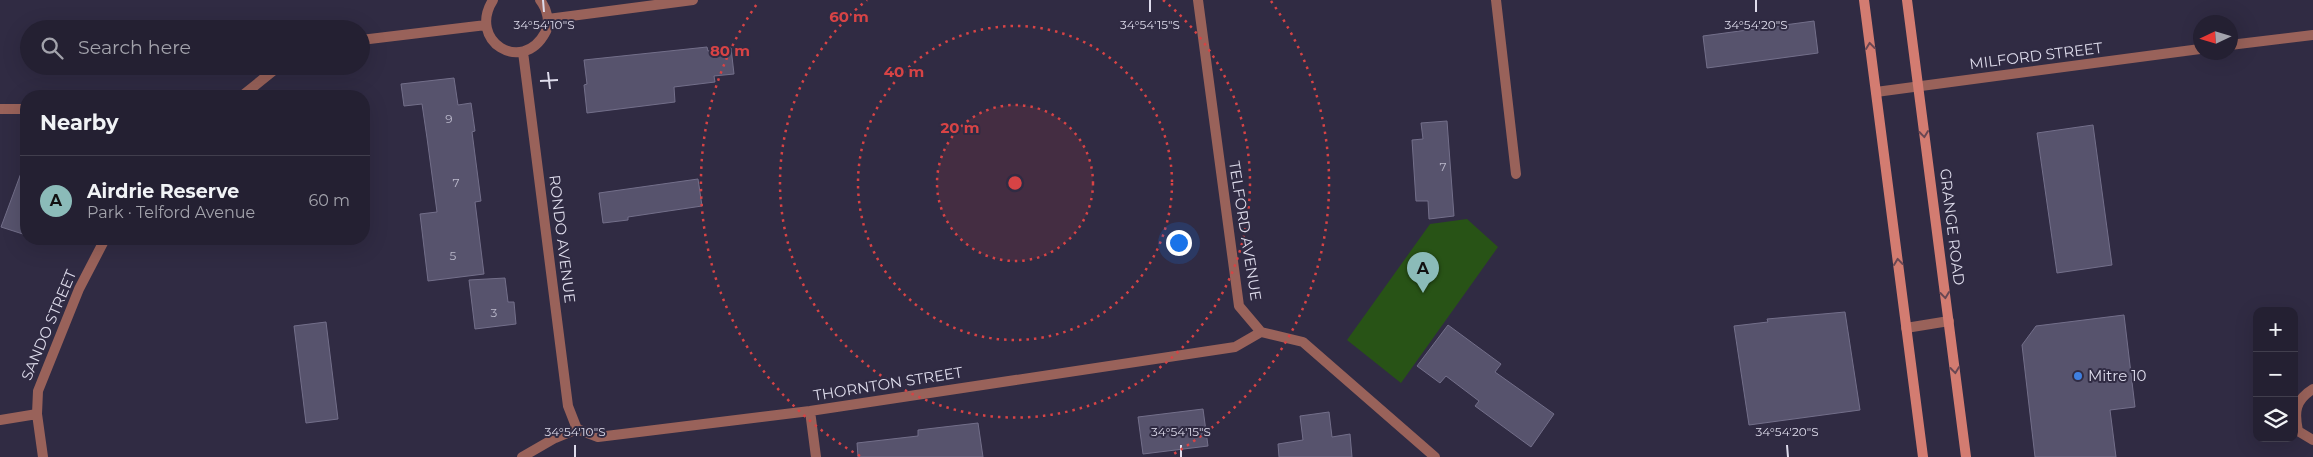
<!DOCTYPE html>
<meta charset="utf-8">
<style>
body{margin:0;font-family:Montserrat,sans-serif;background:#302d3e;color:#f1f3f6}
.controls{position:absolute;right:15px;bottom:15px;display:grid;overflow:hidden;border-radius:10px;box-shadow:0 5px 20px #0002}
.controls button{width:45px;height:45px;display:grid;place-items:center;padding:0;border:0;border-bottom:1px solid #413e4d;background:#242032;color:#f1f3f6;font:25px sans-serif}
.compass{position:absolute;left:2193px;top:15px;width:45px;height:45px;border-radius:50%;background:#242032;box-shadow:0 5px 20px #0002;rotate:266deg}
.you{position:absolute;left:1178px;top:242px;width:18px;height:18px;margin:-12px;border:4px solid #fff;border-radius:50%;background:#1a73e8;box-shadow:0 0 0 8px #1a73e833}
.badge{display:grid;place-items:center;width:32px;height:32px;border-radius:50%;background:#8bbbb9;color:#111;font-size:16px;font-weight:700}
.pin{position:absolute;translate:-50% -41px;filter:drop-shadow(0 1px 2px #0008)}
.pin::after{content:'';position:absolute;top:26px;width:18px;height:15px;background:inherit;clip-path:polygon(0 0,100% 0,50% 100%)}
.list{margin:0;padding:0;list-style:none}
h2{display:flex;justify-content:space-between;align-items:center;height:65px;margin:0;padding:0 20px;font-size:21px}
h2 small{font-size:16px;font-weight:400;color:#a3a3ac}
.list li{display:grid;grid-template-columns:32px 1fr auto;gap:15px;align-items:center;box-sizing:border-box;height:90px;padding:0 20px;border-top:1px solid #413e4d}
.list b{display:block;font-size:19px;white-space:nowrap}
.list p{margin:0;font-size:16px;white-space:nowrap;color:#a3a3ac}
.list em{font-size:16px;font-style:normal;color:#a3a3ac}
.icon{flex:none;width:28px;height:28px;fill:none;stroke:currentColor;stroke-width:2;stroke-linecap:round;stroke-linejoin:round}
.map{position:relative;flex:none;width:2313px;height:457px;overflow:hidden}
.search{position:absolute;background:#242032;box-shadow:0 5px 20px #0002;left:20px;top:20px;width:350px;height:55px;display:flex;align-items:center;gap:12px;box-sizing:border-box;padding:0 18px;border-radius:28px;color:#a3a3ac;font-size:19px}
.panel{position:absolute;background:#242032;box-shadow:0 5px 20px #0002;left:20px;top:90px;width:350px;height:155px;border-radius:20px}
.map>svg:first-child{display:block}
.green{fill:#285316}
.building{fill:#57536d;stroke:#736f8a}
.lines{fill:none;stroke-linecap:round;stroke-linejoin:round}
.service{stroke:#99625a;stroke-width:10}
.minor{stroke:#99625a;stroke-width:10}
.secondary{stroke:#d37c71;stroke-width:10}
.oneway{stroke:#694753}
.ticks{fill:none;stroke:#dedcec;stroke-width:2}
.ring{fill:none;stroke:#d74345;stroke-width:2.5;stroke-dasharray:2.5 5}
.shop-dot{fill:#3f7fe0;stroke:#302b43;stroke-width:2}
.labels{text-anchor:middle;stroke-width:4;stroke-linejoin:round;paint-order:stroke}
.number-label{font-size:12px;fill:#bcbacc}
.street-label{font-size:15px;fill:#dedcec;stroke:#302b43}
.poi-label{font-size:15px;fill:#dedcec;stroke:#302b43;text-anchor:start}
.ticks-label{font-size:12px;text-anchor:middle;fill:#dedcec;stroke:#302b43;stroke-width:4;stroke-linejoin:round;paint-order:stroke}
.centre{fill:#d74345;stroke:#302b43;stroke-width:2.5}
.ring-label{font-size:15px;text-anchor:middle;font-weight:bold;fill:#d74345;stroke:#302b43;stroke-width:4;stroke-linejoin:round;paint-order:stroke}
</style>
<div class="map">
<svg width="2313" height="457" viewBox="0 0 2313 457">
<rect width="100%" height="100%" fill="#302b43"/>
<!-- green -->
<path class="green" d="M1467 219 1498 247 1401 383 1347 340 1430 224Z"/>
<!-- building -->
<path class="building" d="M1814 21 1818 53 1707 68 1703 36Z
M707 47 708 51 731 48 734 74 714 76 715 82 674 87 675 102 587 113 584 85 587 84 584 60Z
M454 78 458 105 471 103 475 131 472 132 481 201 475 202 484 274 428 281 420 214 437 212 427 138 422 104 404 106 401 84Z
M1447 121 1454 216 1429 219 1428 201H1416L1412 140 1423 139 1421 123Z
M2093 125 2112 265 2057 273 2037 133Z
M24 165 26 166V235L1 227Z
M698 179 702 206 628 217V220L603 223 599 193Z
M505 278 508 302H514L516 324 475 329 469 280Z
M1845 312 1860 410 1749 425 1734 326 1768 322 1767 319Z
M2124 315 2135 407 2110 410 2116 457H2035L2022 345 2036 326Z
M326 322 338 419 306 423 294 326Z
M1448 325 1501 364 1495 372 1554 414 1531 447 1475 406 1479 401 1446 376 1440 383 1417 366Z
M1203 409 1208 446 1143 454 1138 417Z
M1329 412 1332 437 1350 434 1352 457H1279L1278 444 1303 440 1300 416Z
M978 423 983 457H858L857 443 918 436V430Z"/>
<g class="lines">
<!-- service -->
<path class="service" d="M1906 328 1949 321"/>
<!-- minor -->
<path class="minor" d="M493 0C467 41 522 75 545 33 551 23 547 9 540 0
M1198 0 1239 306 1261 332 1303 342 1435 457
M1496 0 1516 174
M548 19 693 0
M361 40 486 25
M2230 45 2313 35
M523 52 568 406 577 429
M1876 92 2200 49
M242 96 279 66
M0 109H26
M2313 389C2295 400 2294 412 2298 431L2313 440
M810 411 816 457
M0 420 37 414
M43 457 37 414 38 391 79 289 105 239
M522 457 555 438 577 429 598 437 810 411 1235 347 1261 332"/>
<!-- secondary -->
<path class="secondary" d="M1864 0 1923 457
M1907 0 1966 457"/>
</g>
<!-- one-way arrows -->
<defs><path id="oneway-chevron" d="M-2-3.5L2.5 0L-2 3.5" fill="none" stroke-width="1.6" stroke-linecap="round" stroke-linejoin="round" transform="scale(1.25)"/></defs>
<g class="oneway">
<use href="#oneway-chevron" transform="translate(1870 46) rotate(-97)"/>
<use href="#oneway-chevron" transform="translate(1924 134) rotate(83)"/>
<use href="#oneway-chevron" transform="translate(1898 262) rotate(-97)"/>
<use href="#oneway-chevron" transform="translate(1945 295) rotate(83)"/>
<use href="#oneway-chevron" transform="translate(1955 370) rotate(83)"/>
</g>
<!-- ticks -->
<path class="ticks" d="M543 0 544 12M1150 0V12M1756 0V12M548 72 550 89M540 81 558 80M575 445V457M1181 445V457M1787 445 1788 457"/>
<!-- distance rings -->
<circle cx="1015" cy="183" r="78" fill="#d74345" fill-opacity=".12"/>
<g class="ring">
<circle cx="1015" cy="183" r="78"/>
<circle cx="1015" cy="183" r="157"/>
<path d="M1163 0A235 235 0 1 1 867 0"/>
<path d="M860 456A314 314 0 0 1 759 1M1271 1A314 314 0 0 1 1170 456"/>
</g>
<!-- markers -->
<circle class="shop-dot" cx="2078" cy="376" r="5"/>
<g class="labels">
<!-- number labels -->
<g class="number-label">
<text x="449" y="123">9</text>
<text x="1443" y="171">7</text>
<text x="456" y="187">7</text>
<text x="453" y="260">5</text>
<text x="494" y="317">3</text>
</g>
<!-- street labels -->
<g class="street-label">
<text transform="translate(2036 56) rotate(-7)" y="5">MILFORD STREET</text>
<text transform="translate(1952 227) rotate(83)" y="5">GRANGE ROAD</text>
<text transform="translate(1245 231) rotate(81)" y="5">TELFORD AVENUE</text>
<text transform="translate(562 239) rotate(83)" y="5">RONDO AVENUE</text>
<text transform="translate(49 325) rotate(-67)" y="5">SANDO STREET</text>
<text transform="translate(888 384) rotate(-9)" y="5">THORNTON STREET</text>
</g>
<!-- poi labels -->
<g class="poi-label">
<text x="2088" y="381">Mitre 10</text>
</g>
</g>
<g class="ticks-label">
<text x="544" y="29">34°54'10"S</text>
<text x="1150" y="29">34°54'15"S</text>
<text x="1756" y="29">34°54'20"S</text>
<text x="575" y="436">34°54'10"S</text>
<text x="1181" y="436">34°54'15"S</text>
<text x="1787" y="436">34°54'20"S</text>
</g>
<circle cx="1015" cy="183" r="8" class="centre"/>
<g class="ring-label">
<text x="849" y="22">60 m</text>
<text x="730" y="56">80 m</text>
<text x="904" y="77">40 m</text>
<text x="960" y="133">20 m</text>
</g>
</svg>
<div class="controls">
<button>+</button>
<button>−</button>
<button><svg class="icon" aria-label="layers" viewBox="0 0 24 24"><path d="M12 4l9 5-9 5-9-5zM3 14l9 5 9-5"/></svg></button>
</div>
<svg class="compass" viewBox="-18 -18 36 36"><path d="M0-13l5 13h-10z" fill="#e53935"/><path d="M0 13l5-13h-10z" fill="#a3a3ac"/></svg>
<div class="you"></div>
<div class="pin badge" style="left:1423px;top:293px">A</div>
<div class="search"><svg class="icon" aria-label="search" viewBox="0 0 24 24"><circle cx="10" cy="10" r="6"/><path d="M15 15l6 6"/></svg>Search here</div>
<section class="panel">
<h2>Nearby<small></small></h2>
<ul class="list">
<li><span class="badge">A</span><div><b>Airdrie Reserve</b><p>Park · Telford Avenue</p></div><em>60 m</em></li>
</ul>
</section>
</div>
